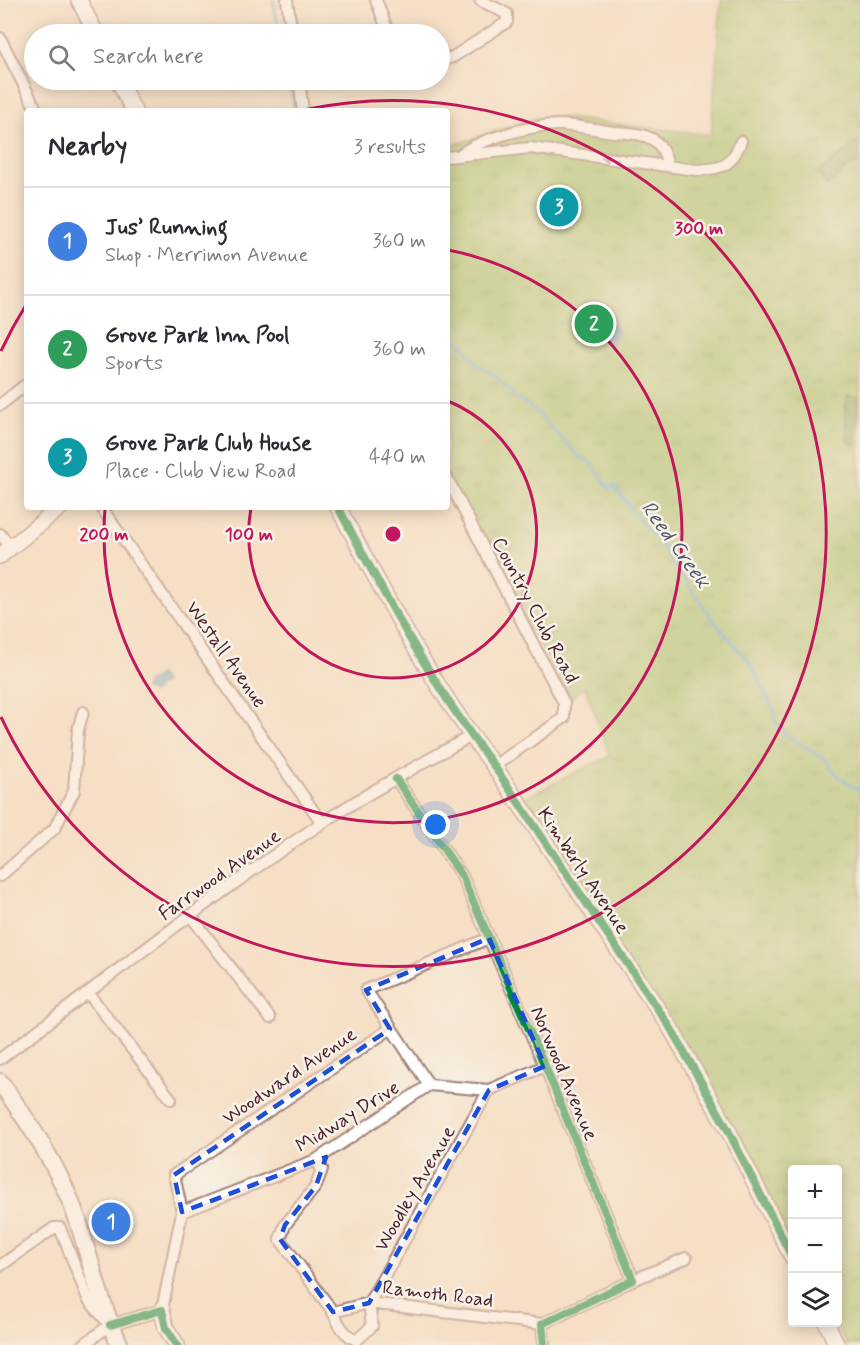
<!DOCTYPE html>
<meta charset="utf-8">
<style>
body{margin:0;font-family:Mynerve,sans-serif;background:#f7f7f7;color:#2b2b33}
.controls{position:absolute;right:18px;bottom:18px;display:grid;overflow:hidden;border-radius:6px;box-shadow:0 3px 15px #0003}
.controls button{width:54px;height:54px;display:grid;place-items:center;padding:0;border:0;border-bottom:2px solid #e1e1e2;background:#fff;color:#2b2b33;font:30px sans-serif}
.you{position:absolute;left:436px;top:825px;width:21px;height:21px;margin:-15px;border:4px solid #fff;border-radius:50%;background:#1a73e8;box-shadow:0 0 0 9px #1a73e833}
.badge{display:grid;place-items:center;width:39px;height:39px;border-radius:50%;background:#b45309;color:#fff;font-size:20px;font-weight:700}
.pin{position:absolute;translate:-50% -50%;border:3px solid #fff;box-shadow:0 2px 6px #0006}
.list{margin:0;padding:0;list-style:none}
h2{display:flex;justify-content:space-between;align-items:center;height:78px;margin:0;padding:0 24px;font-size:26px}
h2 small{font-size:20px;font-weight:400;color:#7c7c81}
.list li{display:grid;grid-template-columns:39px 1fr auto;gap:18px;align-items:center;box-sizing:border-box;height:108px;padding:0 24px;border-top:2px solid #e1e1e2}
.list b{display:block;font-size:22px;white-space:nowrap}
.list p{margin:0;font-size:20px;white-space:nowrap;color:#7c7c81}
.list em{font-size:20px;font-style:normal;color:#7c7c81}
.icon{flex:none;width:33px;height:33px;fill:none;stroke:currentColor;stroke-width:2;stroke-linecap:round;stroke-linejoin:round}
.map{position:relative;flex:none;width:860px;height:1345px;overflow:hidden}
.search{position:absolute;background:#fff;box-shadow:0 3px 15px #0003;left:24px;top:24px;width:426px;height:66px;display:flex;align-items:center;gap:15px;box-sizing:border-box;padding:0 21px;border-radius:33px;color:#7c7c81;font-size:22px}
.panel{position:absolute;background:#fff;box-shadow:0 3px 15px #0003;left:24px;top:108px;width:426px;height:402px;border-radius:6px}
.map>svg:first-child{display:block}
.grass{fill:url(#grass-tufts);stroke:#76724d;stroke-width:1.5}
.forest{fill:url(#forest-crowns);stroke:#666546;stroke-width:1.5}
.water{fill:url(#water-ripples);stroke:#536480;stroke-width:1.5}
.lines{fill:none;stroke-linecap:round;stroke-linejoin:round}
.stream{stroke:#5ca9d5;stroke-width:3}
.street-casing{stroke:#a07f78;stroke-width:14}
.secondary-casing{stroke:#a07f78;stroke-width:18}
.primary-casing{stroke:#a07f78;stroke-width:20}
.street{stroke:#fff;stroke-width:10}
.secondary{stroke:#fff;stroke-width:15}
.primary{stroke:#fff;stroke-width:16}
.cycleway-casing{stroke:#f7f3e8;stroke-width:11}
.cycleway{stroke:#00873e;stroke-width:8}
.oneway{fill:#ae9aa0}
.marked{fill:none;stroke:#1d4ed8;stroke-width:4.5;stroke-dasharray:12 8;stroke-linejoin:round}
.ring{fill:none;stroke:#c2185b;stroke-width:3}
.labels{text-anchor:middle;stroke-width:5;stroke-linejoin:round;paint-order:stroke}
.street-label{font-size:20px;fill:#4a1f2b;stroke:#f7f3e8}
.water-label{font-size:21px;font-style:italic;fill:#51566f;stroke:#f7f3e8}
.centre{fill:#c2185b;stroke:#f7f3e8;stroke-width:3}
.ring-label{font-size:18px;text-anchor:middle;font-weight:bold;fill:#c2185b;stroke:#f7f3e8;stroke-width:5;stroke-linejoin:round;paint-order:stroke}
</style>
<div class="map">
<svg width="860" height="1345" viewBox="0 0 860 1345">
<defs>
<pattern id="grass-tufts" width="24" height="20" patternUnits="userSpaceOnUse" patternTransform="scale(1.5)"><rect width="24" height="20" fill="#a3c66f"/><path d="M3 7l-1-3M5 7V3M7 7l1-3M15 17l-1-3M17 17v-4M19 17l1-3" fill="none" stroke="#87a05b"/></pattern>
<pattern id="forest-crowns" width="20" height="18" patternUnits="userSpaceOnUse" patternTransform="scale(1.5)"><rect width="20" height="18" fill="#82ab62"/><path d="M2 6a3 3 0 1 1 6 0M12 15a3 3 0 1 1 6 0" fill="none" stroke="#6c8b51"/></pattern>
<pattern id="water-ripples" width="26" height="14" patternUnits="userSpaceOnUse" patternTransform="scale(1.5)"><rect width="26" height="14" fill="#5ca9d5"/><path d="M2 4q2-2 4 0t4 0M15 11q2-2 4 0t4 0" fill="none" stroke="#4e89ad"/></pattern>
</defs>
<rect width="100%" height="100%" fill="#f7f3e8"/>
<filter id="ink" filterUnits="userSpaceOnUse"><feTurbulence type="fractalNoise" baseFrequency=".0167" numOctaves="2"/><feDisplacementMap in="SourceGraphic" scale="12" xChannelSelector="R" yChannelSelector="G"/><feConvolveMatrix kernelMatrix="1 2 1 2 8 2 1 2 1" color-interpolation-filters="sRGB"/></filter>
<filter id="wash" filterUnits="userSpaceOnUse"><feTurbulence type="fractalNoise" baseFrequency=".008" numOctaves="4" result="noise"/><feDisplacementMap in="SourceGraphic" scale="24" xChannelSelector="R" yChannelSelector="G"/><feGaussianBlur stdDeviation="1.35" result="paint"/><feColorMatrix in="noise" values="0 0 0 0 0 0 0 0 0 0 0 0 0 0 0 0 0 1.4 0 .05"/><feComposite in="paint" operator="in"/></filter>
<g filter="url(#wash)">
<rect width="100%" height="100%" fill="#f5dfc5"/>
<!-- grass -->
<path class="grass" d="M721 0H860V1345H847L834 1323 838 1322V1170H792V1244L747 1156 521 799 610 756 585 687 571 698 447 489V147L536 118H566L711 135Z"/>
<!-- forest -->
<path class="forest" d="M860 140V163L848 168 827 186 818 173Z
M848 396 858 398 855 446 847 440 845 406Z"/>
<!-- water -->
<path class="water" d="M588 302 619 331 610 345 575 322V318Z
M159 675 164 682 155 689 153 693 145 689 148 683Z"/>
<g class="lines">
<!-- stream -->
<path class="stream" d="M273 0 280 34
M290 80 295 110
M451 334 468 351 477 364 495 376 518 399 532 408 581 458 591 463 609 488 613 485 642 523 654 535 713 620 751 664 774 711 775 721 785 734 827 761 831 769 839 777 860 791"/>
</g>
</g>
<g filter="url(#ink)">
<g class="lines">
<!-- street casing -->
<g class="street-casing">
<path id="street" d="M287 0 292 34
M376 0 389 34
M0 38 37 111
M440 61 453 57 507 22V14L480 0
M299 80 303 111
M461 154C482 138 532 125 559 125 577 125 596 130 614 132 627 133 644 133 655 141 663 147 665 156 668 165
M447 157 530 148 697 170C724 168 731 167 741 141
M0 405 24 386
M447 478 564 703V718L494 766
M101 507 322 823
M0 534 11 547
M396 779 462 876 545 1066 633 1280 542 1324 544 1345
M0 876 54 829 74 791 78 730 83 712
M190 915 270 1018
M489 938 366 990 429 1085 489 1090 545 1066
M88 993 171 1099
M0 1059C107 979 211 896 322 823 370 791 421 764 471 736
M316 1160 322 1169 316 1186 285 1225 280 1239 333 1312 369 1303 542 1324
M182 1212 316 1160 429 1085
M0 1266 54 1228H60L88 1299 104 1318
M633 1280 686 1258
M333 1312C339 1325 344 1335 357 1340L372 1326 369 1303 489 1090
M83 1345 110 1325 162 1310 182 1212 174 1175 390 1029"/>
</g>
<!-- secondary casing -->
<g class="secondary-casing">
<path id="secondary" d="M79 0 96 34
M118 80 134 111
M338 507C385 596 432 685 494 766L670 1027 727 1128 792 1257
M0 556 61 507
M162 1310 166 1328 177 1345
M826 1322 837 1345"/>
</g>
<!-- primary casing -->
<g class="primary-casing">
<path id="primary" d="M0 1082C30 1124 60 1169 77 1218 91 1261 100 1305 120 1345"/>
</g>
<!-- street -->
<use href="#street" class="street"/>
<!-- secondary -->
<use href="#secondary" class="secondary"/>
<!-- primary -->
<use href="#primary" class="primary"/>
<!-- cycleway casing -->
<g class="cycleway-casing">
<path id="cycleway" d="M338 507C385 596 432 685 494 766L670 1027 727 1128 792 1257
M396 779 462 876 545 1066 633 1280 542 1324 544 1345
M110 1325 162 1310 166 1328 177 1345"/>
</g>
<!-- cycleway -->
<use href="#cycleway" class="cycleway"/>
</g>
<!-- one-way arrows -->
<defs><path id="oneway-solid" d="M-6-.8H1V-3.2L6.5 0L1 3.2V.8H-6Z" transform="scale(1.5)"/></defs>
<use class="oneway" href="#oneway-solid" transform="translate(610 159) rotate(-173)"/>
</g>
<!-- marked area -->
<path d="M0 0H860V1345H0ZM489 938 545 1066 489 1090 369 1303 333 1312 280 1239 285 1225 316 1186 326 1157 182 1212 174 1175 390 1029 366 990Z" fill="#f5dfc5" fill-opacity=".55" fill-rule="evenodd"/>
<path class="marked" d="M489 938 545 1066 489 1090 369 1303 333 1312 280 1239 285 1225 316 1186 326 1157 182 1212 174 1175 390 1029 366 990Z"/>
<!-- distance rings -->
<g class="ring">
<path d="M448 401A144 144 0 1 1 251 508"/>
<path d="M448 250A289 289 0 1 1 105 509"/>
<path d="M1 351A433 433 0 0 1 26 305M303 110A433 433 0 1 1 1 717"/>
</g>
<g class="labels">
<!-- street labels -->
<g class="street-label">
<text transform="translate(536 610) rotate(62)" y="7">Country Club Road</text>
<text transform="translate(227 654) rotate(55)" y="7">Westall Avenue</text>
<text transform="translate(584 870) rotate(56)" y="7">Kimberly Avenue</text>
<text transform="translate(219 874) rotate(-35)" y="7">Farrwood Avenue</text>
<text transform="translate(565 1073) rotate(67)" y="7">Norwood Avenue</text>
<text transform="translate(289 1075) rotate(-34)" y="7">Woodward Avenue</text>
<text transform="translate(347 1116) rotate(-32)" y="7">Midway Drive</text>
<text transform="translate(414 1188) rotate(-60)" y="7">Woodley Avenue</text>
<text transform="translate(438 1293) rotate(7)" y="7">Ramoth Road</text>
</g>
<!-- water labels -->
<g class="water-label">
<text transform="translate(676 544) rotate(54)" y="7">Reed Creek</text>
</g>
</g>
<circle cx="393" cy="534" r="9" class="centre"/>
<g class="ring-label">
<text x="699" y="234">300 m</text>
<text x="104" y="540">200 m</text>
<text x="249" y="540">100 m</text>
</g>
</svg>
<div class="controls">
<button>+</button>
<button>−</button>
<button><svg class="icon" aria-label="layers" viewBox="0 0 24 24"><path d="M12 4l9 5-9 5-9-5zM3 14l9 5 9-5"/></svg></button>
</div>
<div class="you"></div>
<div class="pin badge" style="left:111px;top:1222px;background:#3f7fe0">1</div>
<div class="pin badge" style="left:594px;top:324px;background:#2e9e5b">2</div>
<div class="pin badge" style="left:559px;top:207px;background:#0f9aa8">3</div>
<div class="search"><svg class="icon" aria-label="search" viewBox="0 0 24 24"><circle cx="10" cy="10" r="6"/><path d="M15 15l6 6"/></svg>Search here</div>
<section class="panel">
<h2>Nearby<small>3 results</small></h2>
<ul class="list">
<li><span class="badge" style="background:#3f7fe0">1</span><div><b>Jus’ Running</b><p>Shop · Merrimon Avenue</p></div><em>360 m</em></li>
<li><span class="badge" style="background:#2e9e5b">2</span><div><b>Grove Park Inn Pool</b><p>Sports</p></div><em>360 m</em></li>
<li><span class="badge" style="background:#0f9aa8">3</span><div><b>Grove Park Club House</b><p>Place · Club View Road</p></div><em>440 m</em></li>
</ul>
</section>
</div>
